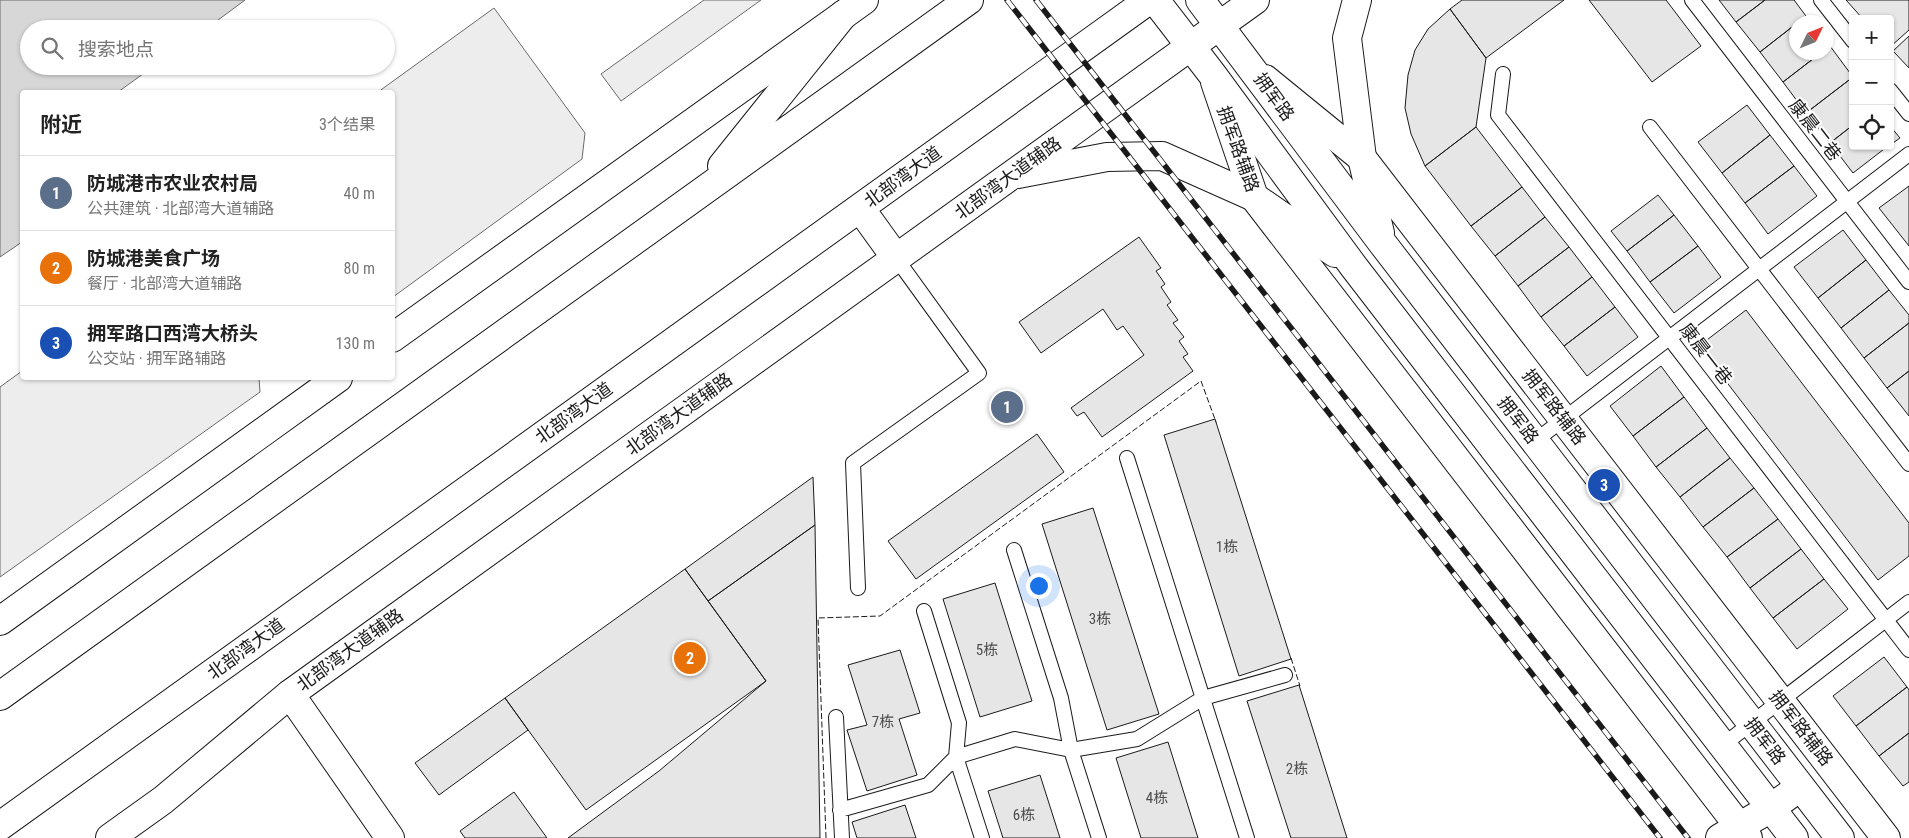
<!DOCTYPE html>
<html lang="zh">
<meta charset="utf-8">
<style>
body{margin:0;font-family:"Roboto Condensed","Noto Sans SC",sans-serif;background:#f6f6f6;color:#222}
.controls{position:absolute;right:15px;top:15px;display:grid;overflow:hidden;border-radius:5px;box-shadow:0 1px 4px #0004}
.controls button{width:45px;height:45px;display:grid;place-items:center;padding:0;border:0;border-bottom:1px solid #e0e0e0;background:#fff;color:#222;font:25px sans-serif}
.compass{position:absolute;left:1789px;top:15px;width:45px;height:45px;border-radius:50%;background:#fff;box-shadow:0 1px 4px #0004;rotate:47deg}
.you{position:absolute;left:1038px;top:585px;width:18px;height:18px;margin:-12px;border:4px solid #fff;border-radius:50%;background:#1a73e8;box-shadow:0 0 0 8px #1a73e833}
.badge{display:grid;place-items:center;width:32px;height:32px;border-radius:50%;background:#c62828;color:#fff;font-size:16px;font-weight:700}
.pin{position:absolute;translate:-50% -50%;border:2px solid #fff;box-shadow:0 1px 5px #0006}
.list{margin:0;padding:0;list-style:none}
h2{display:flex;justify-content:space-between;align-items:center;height:65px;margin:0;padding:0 20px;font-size:21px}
h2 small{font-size:16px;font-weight:400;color:#767676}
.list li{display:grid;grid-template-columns:32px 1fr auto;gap:15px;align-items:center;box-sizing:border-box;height:75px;padding:0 20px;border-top:1px solid #e0e0e0}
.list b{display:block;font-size:19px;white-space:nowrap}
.list p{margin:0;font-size:16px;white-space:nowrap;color:#767676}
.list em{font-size:16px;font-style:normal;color:#767676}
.icon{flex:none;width:28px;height:28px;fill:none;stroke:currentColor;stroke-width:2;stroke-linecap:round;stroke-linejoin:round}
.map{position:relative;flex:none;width:1909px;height:838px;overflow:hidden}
.search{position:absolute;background:#fff;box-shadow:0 1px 4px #0004;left:20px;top:20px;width:375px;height:55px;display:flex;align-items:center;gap:12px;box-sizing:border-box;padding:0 18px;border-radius:28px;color:#767676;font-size:19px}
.panel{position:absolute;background:#fff;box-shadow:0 1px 4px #0004;left:20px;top:90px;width:375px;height:290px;border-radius:5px}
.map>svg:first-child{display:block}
.built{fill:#ededed;stroke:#6a6a6a}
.water{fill:#d7d7d7;stroke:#6a6a6a}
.building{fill:#e6e6e6;stroke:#1a1a1a}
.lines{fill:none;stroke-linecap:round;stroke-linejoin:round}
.service-casing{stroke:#1a1a1a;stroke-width:16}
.minor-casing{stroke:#1a1a1a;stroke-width:30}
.tertiary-casing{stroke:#1a1a1a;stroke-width:30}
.secondary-casing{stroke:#1a1a1a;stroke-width:30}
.trunk-casing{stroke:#1a1a1a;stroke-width:30}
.service{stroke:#fff;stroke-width:14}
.minor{stroke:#fff;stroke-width:28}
.tertiary{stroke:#fff;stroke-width:28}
.secondary{stroke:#fff;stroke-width:28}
.trunk{stroke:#fff;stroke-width:28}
.rail-casing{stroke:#1a1a1a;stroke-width:5.5}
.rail{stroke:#fff;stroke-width:4;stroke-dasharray:11;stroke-linecap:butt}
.fence{stroke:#1a1a1a;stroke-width:1;stroke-dasharray:6 2.5;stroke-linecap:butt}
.labels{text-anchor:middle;stroke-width:4;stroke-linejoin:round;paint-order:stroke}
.number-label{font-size:15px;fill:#4d4d4d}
.street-label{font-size:18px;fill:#1a1a1a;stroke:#fff}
</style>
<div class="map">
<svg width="1909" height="838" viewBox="0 0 1909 838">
<rect width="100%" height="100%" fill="#fff"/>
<!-- built -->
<path class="built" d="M704 0H761L621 101 601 74Z
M494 8 585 133 582 159 393 297 392 92H378Z
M22 371V378H259L260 392 0 577V387Z"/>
<!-- water -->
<path class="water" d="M0 0H245L206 29H29V66H154L118 92H22V242L0 257Z"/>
<!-- building -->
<path class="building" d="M1462 0H1564L1486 58 1450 9Z
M1589 0H1666L1701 46 1652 82Z
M1719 0H1765L1736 22Z
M1765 0H1794L1806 16 1760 52 1736 22Z
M1846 0H1909V30L1890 47V19H1863Z
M1450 9 1486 58 1476 127 1425 166 1411 134 1405 108 1408 75 1415 50 1428 29Z
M1796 24V52H1822L1783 82 1760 52Z
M1909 36V68L1893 51Z
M1830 46 1853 77 1806 113 1783 82 1822 52H1826V49Z
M1853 77V125L1830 143 1806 113Z
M1747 105 1770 135 1722 173 1698 142Z
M1853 125V146H1888L1853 173 1830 143Z
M1890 126 1900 138 1890 145Z
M1476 127 1522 187 1471 226 1425 166Z
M1770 135 1794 166 1745 203 1722 173Z
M1794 166 1817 196 1768 234 1745 203Z
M1909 186V246L1879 208Z
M1522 187 1545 217 1495 256 1471 226Z
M1658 195 1674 215 1627 251 1611 231Z
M1674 215 1698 246 1650 282 1627 251Z
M1545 217 1569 247 1518 286 1495 256Z
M1843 230 1866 260 1818 298 1794 267Z
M1139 237 1161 268 1156 271 1165 284 1161 287 1171 302 1167 305 1178 320 1173 323 1184 337 1179 341 1188 354 1183 357 1193 371 1102 437 1084 412 1077 416 1071 408 1144 355 1123 326 1117 330 1103 309 1041 353 1019 322Z
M1698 246 1721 277 1674 313 1650 282Z
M1569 247 1592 277 1541 317 1518 286Z
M1866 260 1889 290 1841 328 1818 298Z
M1592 277 1615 307 1564 346 1541 317Z
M1889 290 1909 315V323L1864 358 1841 328Z
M1615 307 1638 337 1587 376 1564 346Z
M1746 310 1909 523V556L1878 580 1699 346Z
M1909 323V371L1887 388 1864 358Z
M1661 366 1684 397 1633 436 1610 406Z
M1909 371V416L1887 388Z
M1684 397 1707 428 1656 467 1633 436Z
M1215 419 1291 659 1239 676 1164 435Z
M1707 428 1730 458 1680 497 1656 467Z
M1037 434 1064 472 916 579 888 541Z
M1730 458 1754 488 1703 527 1680 497Z
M813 477 815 525 708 601 685 569Z
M1754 488 1778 519 1727 557 1703 527Z
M1093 508 1159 714 1107 730 1042 524Z
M1778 519 1801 549 1750 588 1727 557Z
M815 525 820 838H568L659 771 766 681 708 601Z
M1801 549 1824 579 1773 618 1750 588Z
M685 569 766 681 586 810 505 698Z
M1824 579 1848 609 1797 649 1773 618Z
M995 583 1032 701 980 717 943 599Z
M900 650 920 713 899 719 917 775 867 791 847 730 867 725 848 665Z
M1884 657 1907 687 1856 726 1833 696Z
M1299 685 1347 838H1291L1247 701Z
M1907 687 1909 690V733L1879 756 1856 726Z
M505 698 528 730 439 795 415 763Z
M1909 733V782L1903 786 1879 756Z
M1168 742 1198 838H1141L1116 758Z
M1040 775 1060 838H1003L988 791Z
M514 792 547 838H465L460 831Z
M905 805 916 838H857L852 822Z"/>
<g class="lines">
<!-- service casing -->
<g class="service-casing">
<path id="service" d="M1692 0 1909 282
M1821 0 1853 41
M1503 74 1498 115 1909 650
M1890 90 1909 114
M1650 127 1909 464
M1535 441 1909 154
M1127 458 1247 838
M1014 550 1061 698 1071 750 1099 838
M858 588 853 463 979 373 896 258
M924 611 959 723 956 757 982 838
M836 717 842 838
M1723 745 1909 602
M840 810 928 785 956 757 1015 739 1071 750 1137 739 1203 698 1285 675"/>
</g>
<!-- minor casing -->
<g class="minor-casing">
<path id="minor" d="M1265 79 1362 158 1886 838
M1215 82 1254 197 1748 838
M290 694 390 838"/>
</g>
<!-- tertiary casing -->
<g class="tertiary-casing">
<path id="tertiary" d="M1720 838 1771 808 1800 787"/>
</g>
<!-- secondary casing -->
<g class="secondary-casing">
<path id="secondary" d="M1155 0 1212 74 1354 267 1794 838
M1200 0 1383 244 1840 838
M1357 0 1347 38 1362 158 1380 233
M1018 174 1107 157 1162 156 1254 197 1335 253
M392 338 864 0
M0 621 338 378
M110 838 163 800 290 694 1255 0"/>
</g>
<!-- trunk casing -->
<g class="trunk-casing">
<path id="trunk" d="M722 166 843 15
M860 208 896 258
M0 696 969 0
M0 826 1149 0"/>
</g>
<!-- service -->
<use href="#service" class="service"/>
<!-- minor -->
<use href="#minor" class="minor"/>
<!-- tertiary -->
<use href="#tertiary" class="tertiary"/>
<!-- secondary -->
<use href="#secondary" class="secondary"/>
<!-- trunk -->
<use href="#trunk" class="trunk"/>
<!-- rail casing -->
<g class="rail-casing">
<path id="rail" d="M1007 0 1660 838
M1036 0 1688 838"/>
</g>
<!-- rail -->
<use href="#rail" class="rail"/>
<!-- fence -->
<path class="fence" d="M1291 658 1300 686
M826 838 818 618 880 616 1201 381 1216 422"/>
</g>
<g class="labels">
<!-- number labels -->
<g class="number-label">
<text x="1227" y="552">1栋</text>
<text x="1100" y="624">3栋</text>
<text x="987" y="655">5栋</text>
<text x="883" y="727">7栋</text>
<text x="1297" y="774">2栋</text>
<text x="1157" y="803">4栋</text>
<text x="1024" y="820">6栋</text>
</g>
<!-- street labels -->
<g class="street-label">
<text transform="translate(1274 97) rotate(54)" y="6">拥军路</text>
<text transform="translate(1815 130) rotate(52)" y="6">康晨二巷</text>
<text transform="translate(1238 149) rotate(70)" y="6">拥军路辅路</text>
<text transform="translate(903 177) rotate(-36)" y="6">北部湾大道</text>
<text transform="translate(1008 178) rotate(-36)" y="6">北部湾大道辅路</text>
<text transform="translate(1706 354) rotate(52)" y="6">康晨一巷</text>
<text transform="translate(1554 407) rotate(52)" y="6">拥军路辅路</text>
<text transform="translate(574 413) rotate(-36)" y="6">北部湾大道</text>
<text transform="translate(679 414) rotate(-36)" y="6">北部湾大道辅路</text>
<text transform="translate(1518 420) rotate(52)" y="6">拥军路</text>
<text transform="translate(246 649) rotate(-36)" y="6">北部湾大道</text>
<text transform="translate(350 650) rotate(-36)" y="6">北部湾大道辅路</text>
<text transform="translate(1801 728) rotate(52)" y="6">拥军路辅路</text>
<text transform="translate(1765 741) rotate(52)" y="6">拥军路</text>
</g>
</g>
</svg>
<div class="controls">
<button>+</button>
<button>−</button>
<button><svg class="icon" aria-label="locate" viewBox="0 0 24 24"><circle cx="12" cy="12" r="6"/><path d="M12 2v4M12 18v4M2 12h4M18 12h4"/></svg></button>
</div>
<svg class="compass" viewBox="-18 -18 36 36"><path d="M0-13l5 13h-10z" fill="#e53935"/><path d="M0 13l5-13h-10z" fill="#767676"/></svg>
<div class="you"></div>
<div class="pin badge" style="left:1007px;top:407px;background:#5c6f8a">1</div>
<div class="pin badge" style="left:690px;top:658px;background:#e8710a">2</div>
<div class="pin badge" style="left:1604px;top:485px;background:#1a4fb4">3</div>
<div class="search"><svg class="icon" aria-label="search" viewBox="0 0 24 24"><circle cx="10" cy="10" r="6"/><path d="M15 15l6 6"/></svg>搜索地点</div>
<section class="panel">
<h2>附近<small>3个结果</small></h2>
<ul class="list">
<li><span class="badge" style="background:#5c6f8a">1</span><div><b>防城港市农业农村局</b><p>公共建筑 · 北部湾大道辅路</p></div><em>40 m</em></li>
<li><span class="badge" style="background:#e8710a">2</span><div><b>防城港美食广场</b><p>餐厅 · 北部湾大道辅路</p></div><em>80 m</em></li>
<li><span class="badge" style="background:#1a4fb4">3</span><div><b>拥军路口西湾大桥头</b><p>公交站 · 拥军路辅路</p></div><em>130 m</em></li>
</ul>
</section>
</div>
